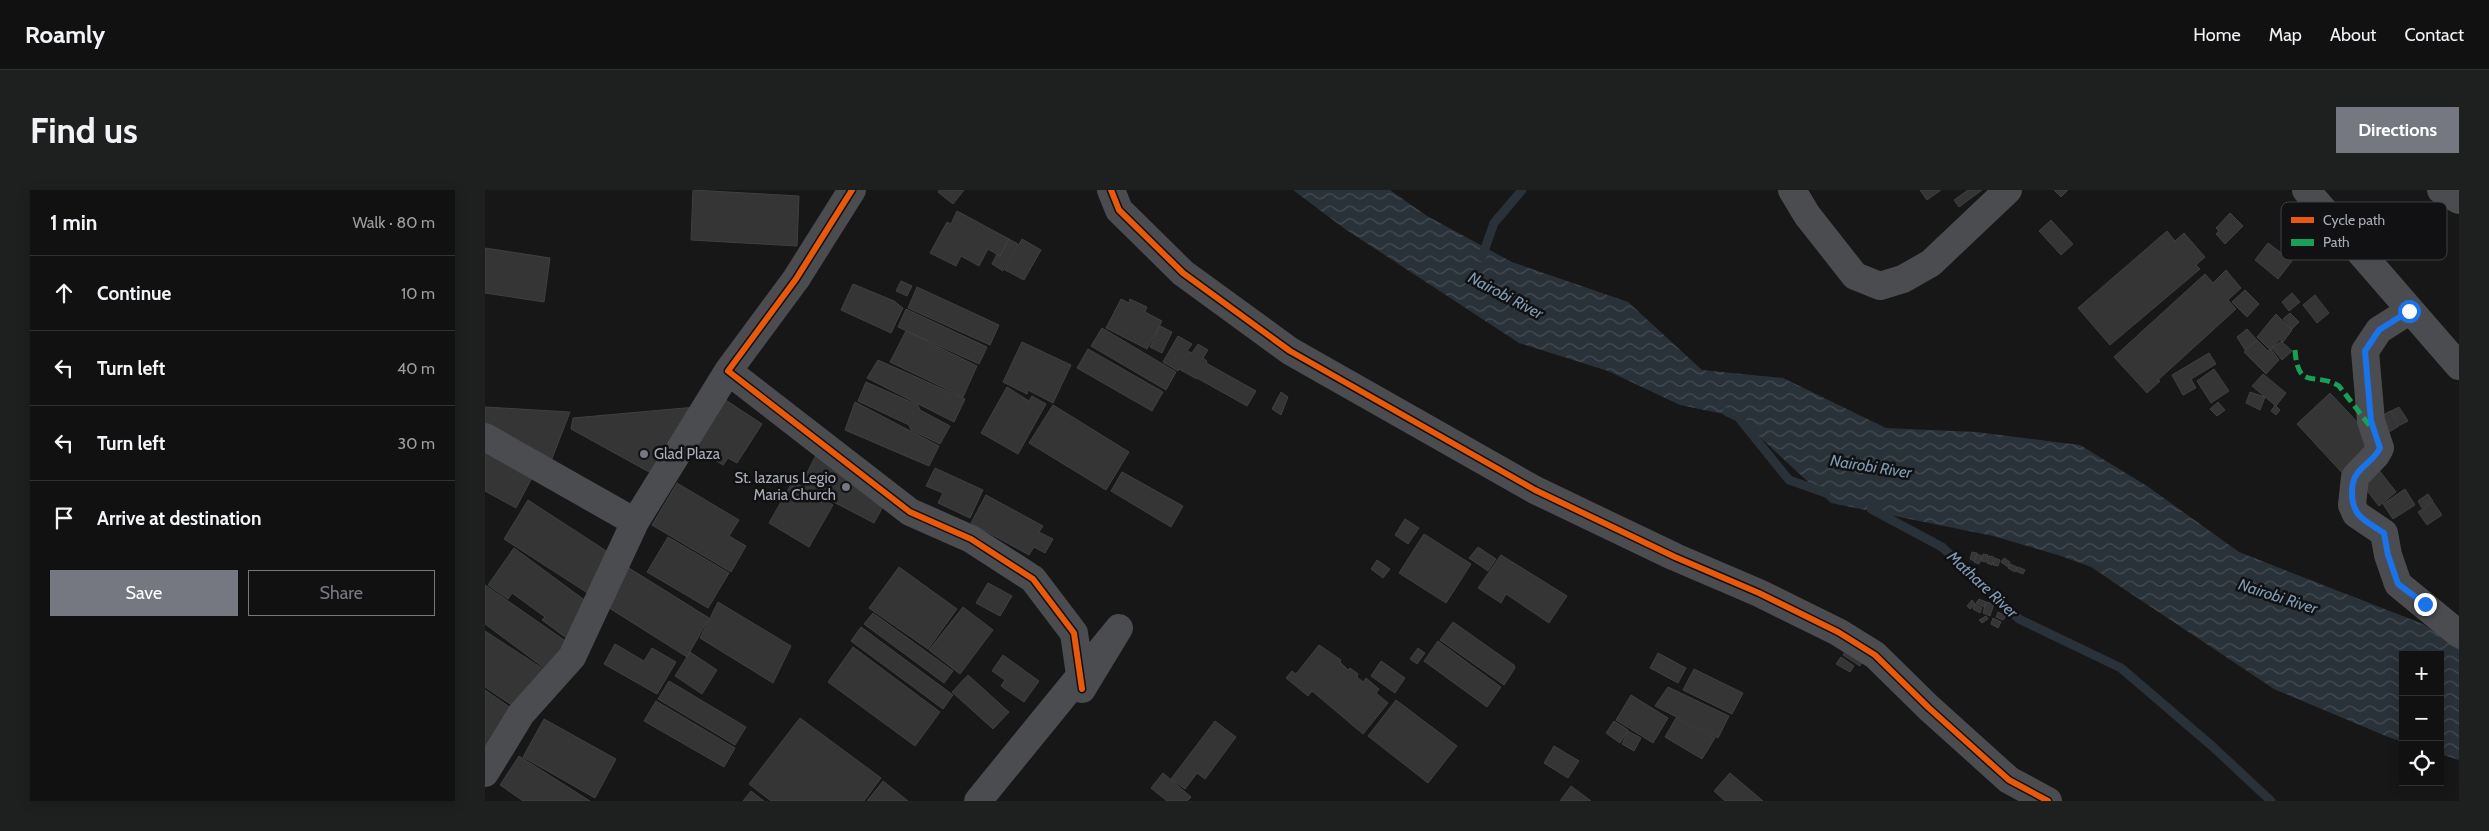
<!DOCTYPE html>
<meta charset="utf-8">
<style>
body{margin:0;font-family:Cabin,sans-serif;background:#1e1f1f;color:#f1f3f6}
.controls{position:absolute;right:15px;bottom:15px;display:grid;overflow:hidden;border-radius:0px;box-shadow:0 2px 12px #0003}
.controls button{width:45px;height:45px;display:grid;place-items:center;padding:0;border:0;border-bottom:1px solid #303131;background:#111;color:#f1f3f6;font:25px sans-serif}
.stop{position:absolute;width:15px;height:15px;margin:-11px;border:4px solid #1a73e8;border-radius:50%;background:#fff}
.stop.end{background:#1a73e8;border-color:#fff;box-shadow:0 1px 5px #0008}
.list{margin:0;padding:0;list-style:none}
h2{display:flex;justify-content:space-between;align-items:center;height:65px;margin:0;padding:0 20px;font-size:21px}
h2 small{font-size:16px;font-weight:400;color:#9c9d9f}
.list li{display:grid;grid-template-columns:32px 1fr auto;gap:15px;align-items:center;box-sizing:border-box;height:75px;padding:0 20px;border-top:1px solid #303131}
.list b{display:block;font-size:19px;white-space:nowrap}
.list em{font-size:16px;font-style:normal;color:#9c9d9f}
.actions{display:flex;gap:10px;padding:15px 20px}
.actions a{flex:1;padding:11px 0;border:1px solid #757880;border-radius:0px;text-align:center;font-size:18px;color:#757880}
.actions .main{background:#757880;color:#fff}
.icon{flex:none;width:28px;height:28px;fill:none;stroke:currentColor;stroke-width:2;stroke-linecap:round;stroke-linejoin:round}
.map{position:relative;flex:none;width:1974px;height:611px;overflow:hidden;border-radius:0px}
header{display:flex;align-items:center;gap:30px;box-sizing:border-box;height:70px;padding:0 25px;background:#111;border-bottom:1px solid #303131}
header strong{font-size:24px}
nav{display:flex;gap:28px;margin-inline-start:auto;font-size:18px}
.intro{display:flex;align-items:center;justify-content:space-between;box-sizing:border-box;height:120px;padding:0 30px}
h1{margin:0;font-size:35px}
.button{padding:12px 22px;border-radius:0px;background:#757880;color:#fff;font-size:18px;font-weight:700}
main{display:flex;gap:30px;padding:0 30px}
aside{flex:1;background:#111;border-radius:0px;box-shadow:0 2px 12px #0003}
.map>svg:first-child{display:block}
.water{fill:url(#water-waves)}
.lines{fill:none;stroke-linecap:round;stroke-linejoin:round}
.stream{stroke:#2a3239;stroke-width:9}
.building{fill:#353536;stroke:#3f4043}
.minor{stroke:#4b4c50;stroke-width:28}
.quiet{stroke:#1a9f57;stroke-width:5;stroke-dasharray:10 5;stroke-linecap:butt}
.cycleway-casing{stroke:#111113;stroke-width:9}
.cycleway{stroke:#e8590c;stroke-width:6}
.route{stroke:#1a73e8;stroke-width:6}
.poi-dot{fill:#757880;stroke:#111113;stroke-width:2}
.labels{text-anchor:middle;stroke-width:5;stroke-linejoin:round;paint-order:stroke}
.poi-label{font-size:15px;fill:#a8adb8;stroke:#111113;text-anchor:start}
.water-label{font-size:16px;font-style:italic;fill:#7f9bb3;stroke:#111113}
.key{fill:#111113;stroke:#3e4045;stroke-width:1}
.key-label{font-size:14px;fill:#a8adb8}
</style>
<header>
<strong>Roamly</strong>
<nav><a>Home</a><a>Map</a><a>About</a><a>Contact</a></nav>
</header>
<div class="intro"><h1>Find us</h1><a class="button">Directions</a></div>
<main>
<aside>
<h2>1 min<small>Walk · 80 m</small></h2>
<ul class="list">
<li><svg class="icon" aria-label="ahead" viewBox="0 0 24 24"><path d="M12 20V5M6 11l6-6 6 6"/></svg><div><b>Continue</b></div><em>10 m</em></li>
<li><svg class="icon" aria-label="left" viewBox="0 0 24 24"><path d="M17 20v-9H6M10 6l-5 5 5 5"/></svg><div><b>Turn left</b></div><em>40 m</em></li>
<li><svg class="icon" aria-label="left" viewBox="0 0 24 24"><path d="M17 20v-9H6M10 6l-5 5 5 5"/></svg><div><b>Turn left</b></div><em>30 m</em></li>
<li><svg class="icon" aria-label="arrive" viewBox="0 0 24 24"><path d="M6 21V4h12l-3 4 3 4H6"/></svg><div><b>Arrive at destination</b></div></li>
</ul>
<div class="actions"><a class="main">Save</a><a>Share</a></div>
</aside>
<div class="map">
<svg width="1974" height="611" viewBox="0 0 1974 611">
<defs>
<pattern id="water-waves" width="16" height="10" patternUnits="userSpaceOnUse" patternTransform="scale(1.25)"><rect width="16" height="10" fill="#2a3239"/><path d="M0 5q4-4 8 0t8 0" fill="none" stroke="#464d54"/></pattern>
</defs>
<rect width="100%" height="100%" fill="#171717"/>
<!-- water -->
<path class="water" d="M808 0H905L942 26 1027 72 1143 112 1217 180 1298 188 1401 238 1491 242 1595 255 1662 296 1754 362 1938 434 1974 457V570L1955 564V465H1918V552L1903 547 1789 499 1606 377 1573 365 1508 346 1346 313 1253 227 1195 215 1123 181 1034 153 860 39Z"/>
<g class="lines">
<!-- stream -->
<path class="stream" d="M997 67 1009 33 1037 0
M1242 222 1253 227 1304 290 1341 303
M1386 319 1457 357 1534 429 1636 478 1727 556 1786 611"/>
</g>
<!-- building -->
<path class="building" d="M208 0 314 6 312 56 206 50Z
M454 0H479L468 14 453 2Z
M1435 0H1456L1442 10Z
M1483 0H1497L1474 17 1469 10Z
M1569 0H1583L1576 7Z
M472 21 524 49 515 66 503 59 494 76 476 66 471 76 445 63 462 32 466 34Z
M1745 23 1758 36 1740 54 1731 44 1734 41 1731 38Z
M1566 30 1588 54 1576 65 1554 41Z
M1682 41 1690 51 1699 43 1720 67 1711 75 1715 79 1625 155 1593 118Z
M524 49 533 54 518 81 507 74 512 64 515 66Z
M537 49 556 60 539 90 520 80Z
M1783 53 1807 71 1793 89 1770 70Z
M0 58 65 68 59 112 0 103Z
M1741 80 1756 98 1743 110 1751 119 1673 190 1675 191 1662 203 1629 167 1720 84 1728 93Z
M416 91 427 96 422 106 411 101Z
M368 94 409 111 418 118 406 143 356 120Z
M432 97 514 135 505 155 423 118Z
M1760 100 1774 114 1762 127 1747 112Z
M1807 103 1815 112 1804 121 1797 112Z
M1830 105 1844 123 1832 133 1818 115Z
M636 109 644 113 645 109 662 117 660 122 677 131 662 159 621 138Z
M421 119 502 157 494 174 413 137Z
M1805 123 1814 132 1807 139 1798 129Z
M1791 124 1807 140 1798 152 1795 149 1785 160 1772 147Z
M675 136 687 142 677 163 665 157Z
M617 138 691 182 681 200 606 156Z
M1762 139 1772 150 1760 160 1752 147Z
M421 141 492 176 478 207 405 172Z
M693 146 707 154 702 161 707 163 713 154 723 160 718 168 722 171 721 173 771 201 762 216 712 188V189L694 179 693 181 678 172Z
M1772 150 1783 161 1786 159 1794 170 1781 184 1759 162Z
M1796 151 1807 161 1797 170 1787 158Z
M537 152 586 175 568 213 543 200 542 204 518 192Z
M603 159 678 202 667 221 592 178Z
M1724 163 1731 174 1706 189 1711 198 1698 205 1687 185Z
M393 170 480 209 469 232 382 188Z
M1729 179 1744 201 1726 213 1712 191Z
M1778 184 1801 203 1791 216 1767 196Z
M381 192 433 215 435 220 465 236 455 254 426 240 424 235 373 211Z
M522 197 544 211 547 206 561 214 533 264 496 243Z
M796 202 803 207 796 225 787 219Z
M1765 202 1780 207 1775 220 1761 213Z
M1845 203 1894 255 1860 286 1812 234Z
M239 209 277 234 252 273 243 268 238 275 209 257Z
M370 212 454 256 444 276 360 240Z
M1733 212 1740 220 1732 226 1725 219Z
M568 215 644 262 621 300 544 253Z
M1790 215 1795 220 1791 225 1786 221Z
M0 217 85 222 63 279 0 244Z
M211 217 175 288 86 239 88 228Z
M1914 217 1923 231 1915 235 1906 221Z
M1905 221 1914 236 1896 247 1887 232Z
M0 251 51 280 31 318 0 301Z
M333 261 407 300 389 333 316 295Z
M1890 275 1911 302 1894 316 1873 289Z
M450 278 498 300 485 328 453 313 458 303 441 296Z
M637 282 698 316 686 337 626 301Z
M308 291 348 315 324 357 284 333Z
M192 293 254 330 244 346 261 356 246 382 167 335Z
M1920 299 1930 315 1908 329 1898 314Z
M1943 304 1948 311 1937 318 1933 311Z
M501 305 558 336 554 342 568 349 560 363 549 357 544 365 486 333Z
M43 310 129 366 104 404 19 349Z
M1948 312 1957 325 1942 335 1933 322Z
M920 329 934 338 923 354 910 345Z
M939 344 986 374 961 413 914 383Z
M183 347 244 383 223 418 162 382Z
M993 357 1011 369 1003 381 984 368Z
M29 358 109 417 84 450 57 430 60 427 27 403 23 409 3 395Z
M1487 362 1492 363 1489 371 1485 369Z
M1492 364 1497 366 1494 374 1489 372Z
M1498 364 1503 365 1501 372 1496 371Z
M1016 365 1082 406 1064 433 1021 404 1016 413 993 398Z
M1504 366 1509 367 1507 375 1502 373Z
M1510 368 1515 370 1513 376 1508 375Z
M1519 368 1525 372 1523 377 1516 372Z
M892 370 905 379 898 388 886 379Z
M1525 374 1532 377 1530 382 1523 378Z
M414 377 472 419 443 459 384 418Z
M1533 377 1540 380 1538 384 1531 381Z
M144 378 224 428 202 467 121 416Z
M503 393 527 406 515 426 491 413Z
M0 395 82 452 62 480 0 434Z
M1494 409 1501 412 1499 417 1491 413Z
M1487 410 1490 414 1485 419 1482 416Z
M233 412 306 456 288 493 215 448Z
M1501 412 1509 414 1505 426 1498 423Z
M1490 414 1497 418 1495 423 1488 419Z
M478 417 508 440 475 484 444 460Z
M1513 422 1521 426 1518 430 1511 427Z
M388 423 468 481 459 493 379 434Z
M1501 426 1503 429 1497 433 1494 430Z
M1508 428 1516 432 1513 438 1506 434Z
M968 432 1029 475 1030 478 1019 495 955 450Z
M376 437 468 505 458 519 366 451Z
M0 441 63 482 37 522 0 497Z
M953 451 1016 497 1002 517 939 471Z
M130 454 159 471 167 458 191 472 172 504 119 474Z
M834 455 856 470 855 472 863 480 865 478 873 484 872 487 878 492 881 488 894 499 891 503 903 513 878 544 827 501 823 506 801 488 807 481 811 484Z
M368 457 455 522 430 556 343 492Z
M1362 457 1378 470 1375 476 1358 465Z
M933 458 940 463 932 474 925 469Z
M205 462 232 480 217 504 190 486Z
M1173 463 1201 478 1193 493 1165 478Z
M518 465 554 491 539 512 516 496 520 490 507 481Z
M1356 467 1369 476 1365 482 1351 474Z
M896 471 920 488 910 503 886 486Z
M1209 479 1258 503 1247 524 1198 500Z
M483 485 524 522 508 539 467 502Z
M184 491 261 537 250 555 173 509Z
M1183 497 1244 526 1233 548 1170 516Z
M0 500 29 520 4 558 0 555Z
M1146 505 1183 528 1168 553 1131 530Z
M911 510 972 556 943 593 883 546Z
M171 511 250 558 239 577 159 531Z
M315 528 396 588 379 611H286L264 594Z
M1191 528 1230 548 1217 569 1180 547Z
M59 529 131 569 110 608 38 567Z
M730 531 751 547 720 589 712 583 700 599 686 589Z
M1129 531 1143 540 1135 553 1121 543Z
M1143 541 1156 548 1149 561 1137 554Z
M1069 556 1094 571 1083 588 1059 573Z
M34 566 105 611H38L15 595Z
M678 583 706 607 702 611H682L666 598Z
M1245 583 1278 611H1240L1229 601Z
M398 591 423 611H382Z
M1086 596 1106 611H1075Z
M266 601 279 611H258Z"/>
<g class="lines">
<!-- minor -->
<path class="minor" d="M367 0 311 89 243 181 425 322 486 349 548 389 589 443 597 499
M626 0 634 20 698 83 805 161 1050 300 1190 367 1274 403 1353 442 1390 465 1444 518 1524 590 1563 611
M1307 0 1322 25 1370 86 1395 96 1418 89 1446 73 1523 0
M1821 0 1974 176
M1956 0 1974 10
M1924 121 1894 140 1880 161 1886 231 1895 258 1891 265 1870 287 1867 315 1871 324 1899 343 1903 365 1913 394 1974 444
M0 247 150 332
M0 583 36 524 87 467 150 332 243 181
M493 611 634 438 597 499"/>
<!-- quiet -->
<path class="quiet" d="M1810 160C1813 202 1830 181 1854 196L1888 240"/>
<!-- cycleway casing -->
<g class="cycleway-casing">
<path id="cycleway" d="M367 0 311 89 243 181 425 322 486 349 548 389 589 443 597 499
M626 0 634 20 698 83 805 161 1050 300 1190 367 1274 403 1353 442 1390 465 1444 518 1524 590 1563 611"/>
</g>
<!-- cycleway -->
<use href="#cycleway" class="cycleway"/>
</g>
<g class="lines">
<!-- route -->
<path class="route" d="M1924 121 1894 140 1880 161 1886 231 1895 258C1889 270 1879 274 1872 284 1868 289 1867 297 1867 303 1867 327 1881 331 1899 343L1903 365 1913 394 1940 414"/>
</g>
<!-- markers -->
<g class="poi-dot">
<circle cx="159" cy="264" r="5"/>
<circle cx="361" cy="297" r="5"/>
</g>
<g class="labels">
<!-- poi labels -->
<g class="poi-label">
<text x="169" y="269">Glad Plaza</text>
<text x="351" y="293" text-anchor="end">St. lazarus Legio<tspan x="351" dy="17">Maria Church</tspan></text>
</g>
<!-- water labels -->
<g class="water-label">
<text transform="translate(1021 105) rotate(28)" y="6">Nairobi River</text>
<text transform="translate(1386 276) rotate(9)" y="6">Nairobi River</text>
<text transform="translate(1498 394) rotate(43)" y="6">Mathare River</text>
<text transform="translate(1793 406) rotate(18)" y="6">Nairobi River</text>
</g>
</g>
<!-- legend -->
<rect x="1796" y="12" width="166" height="58" rx="8" class="key"/>
<rect x="1806" y="27" width="23" height="6" fill="#e8590c"/>
<rect x="1806" y="49" width="23" height="7" fill="#1a9f57"/>
<g class="key-label">
<text x="1838" y="35">Cycle path</text>
<text x="1838" y="57">Path</text>
</g>
</svg>
<div class="controls">
<button>+</button>
<button>−</button>
<button><svg class="icon" aria-label="locate" viewBox="0 0 24 24"><circle cx="12" cy="12" r="6"/><path d="M12 2v4M12 18v4M2 12h4M18 12h4"/></svg></button>
</div>
<div class="stop" style="left:1924px;top:121px"></div>
<div class="stop end" style="left:1940px;top:414px"></div>
</div>
</main>
